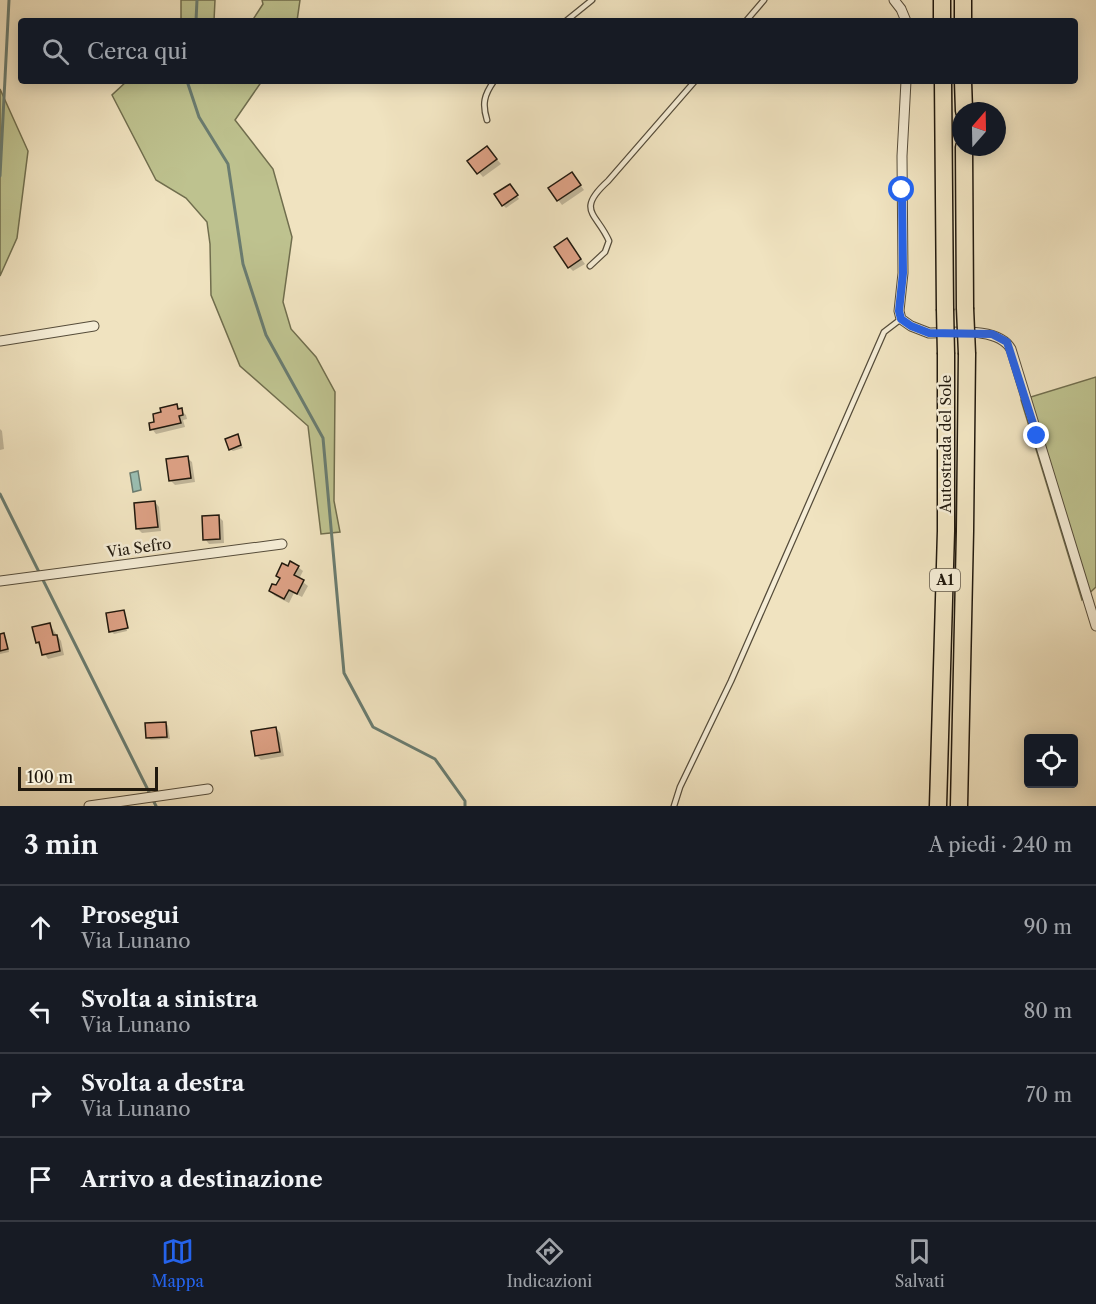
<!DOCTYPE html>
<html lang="it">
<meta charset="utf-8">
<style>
body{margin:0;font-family:"Libre Caslon Text",serif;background:#242831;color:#f1f3f6}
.controls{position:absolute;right:18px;bottom:18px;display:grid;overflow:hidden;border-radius:6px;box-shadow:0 3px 15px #0003}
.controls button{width:54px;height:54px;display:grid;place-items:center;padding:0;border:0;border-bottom:2px solid #363941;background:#171b24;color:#f1f3f6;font:30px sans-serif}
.compass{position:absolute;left:952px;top:102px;width:54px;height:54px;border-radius:50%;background:#171b24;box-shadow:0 3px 15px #0003;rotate:20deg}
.scale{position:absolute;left:18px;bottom:15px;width:140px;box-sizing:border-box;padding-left:6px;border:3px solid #21190e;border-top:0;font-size:16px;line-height:21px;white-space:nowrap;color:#21190e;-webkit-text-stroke:4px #f5edd6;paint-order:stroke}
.stop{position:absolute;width:18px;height:18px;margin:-14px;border:4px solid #2563eb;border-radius:50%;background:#fff}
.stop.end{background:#2563eb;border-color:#fff;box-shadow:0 2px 6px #0008}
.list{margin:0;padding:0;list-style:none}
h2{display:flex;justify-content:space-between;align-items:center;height:78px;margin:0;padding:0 24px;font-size:26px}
h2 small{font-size:20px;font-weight:400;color:#9ea1a6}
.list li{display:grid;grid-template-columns:39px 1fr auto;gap:18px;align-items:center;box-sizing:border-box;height:84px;padding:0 24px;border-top:2px solid #363941}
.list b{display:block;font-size:22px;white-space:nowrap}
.list p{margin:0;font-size:20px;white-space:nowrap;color:#9ea1a6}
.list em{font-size:20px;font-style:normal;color:#9ea1a6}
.icon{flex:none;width:33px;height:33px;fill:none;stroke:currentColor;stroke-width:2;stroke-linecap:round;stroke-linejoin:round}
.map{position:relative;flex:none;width:1096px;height:806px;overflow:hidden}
.search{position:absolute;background:#171b24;box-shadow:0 3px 15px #0003;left:18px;right:18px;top:18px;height:66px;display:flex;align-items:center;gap:15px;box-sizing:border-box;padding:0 21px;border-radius:6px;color:#9ea1a6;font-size:22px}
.sheet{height:414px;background:#171b24}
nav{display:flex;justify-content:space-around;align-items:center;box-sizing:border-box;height:84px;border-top:2px solid #363941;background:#171b24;font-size:16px;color:#9ea1a6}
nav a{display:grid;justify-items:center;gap:3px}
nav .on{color:#2563eb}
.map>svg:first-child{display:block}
.green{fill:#bec28f;stroke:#706e4e;stroke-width:1.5}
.water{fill:#9abeb2;stroke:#6a7c70;stroke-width:1.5}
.shadow{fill:#0003}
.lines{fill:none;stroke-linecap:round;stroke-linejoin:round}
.stream{stroke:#6a7c70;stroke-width:3}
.building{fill:#dda185;stroke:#21190e;stroke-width:1.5}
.service-casing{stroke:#554c3a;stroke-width:7}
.minor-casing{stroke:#554c3a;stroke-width:11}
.motorway-casing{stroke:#21190e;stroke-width:19}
.service{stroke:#f5edd6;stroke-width:4.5}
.minor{stroke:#f5edd6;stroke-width:9}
.motorway{stroke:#f0e3c0;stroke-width:16}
.motorway-bridge-casing{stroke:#21190e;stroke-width:19;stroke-linecap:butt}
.motorway-bridge{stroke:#f0e3c0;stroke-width:16}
.route{stroke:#2563eb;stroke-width:8}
.labels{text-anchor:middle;stroke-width:5;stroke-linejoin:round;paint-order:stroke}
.shield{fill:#f5edd6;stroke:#61594a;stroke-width:1.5}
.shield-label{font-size:14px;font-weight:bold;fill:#21190e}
.street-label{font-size:15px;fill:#21190e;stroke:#f5edd6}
</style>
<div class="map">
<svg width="1096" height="806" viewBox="0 0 1096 806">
<rect width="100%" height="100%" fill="#f0e3c0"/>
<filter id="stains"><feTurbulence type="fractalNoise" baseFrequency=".00333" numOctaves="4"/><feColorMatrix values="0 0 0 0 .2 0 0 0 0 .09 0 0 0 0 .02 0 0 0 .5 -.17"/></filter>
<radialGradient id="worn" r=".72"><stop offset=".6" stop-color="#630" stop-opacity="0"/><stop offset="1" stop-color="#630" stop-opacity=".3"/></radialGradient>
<!-- green -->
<path class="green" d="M181 0H215L214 21H181Z
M262 0H300L297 21H252L263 4Z
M127 81H262L235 120 273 169 292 237 283 302 291 329 316 357 335 392 334 501 340 532 321 534 308 426 240 366 211 295 210 244 207 222 186 198 156 180 112 95Z
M0 89 28 151 17 238 0 276Z
M1096 377V587L1082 600 1021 400Z"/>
<!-- water -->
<path class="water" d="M138 471 141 490 133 492 130 473Z"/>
<!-- shadow -->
<path class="shadow" d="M487 148 501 164 483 177 469 161Z
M572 174 584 190 562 205 550 189Z
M512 188 519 199 506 208 503 205Z
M571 245 585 264 573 271 569 267Z
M176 406 186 415 187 419 183 420 185 427 156 434 152 429Z
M0 429 2 431 4 449 0 450Z
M237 436 243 448 233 451 230 449Z
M187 458 192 462 195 482 175 485 171 481 168 461Z
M155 502 159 507 161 531 142 533 137 528Z
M219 517 223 521 224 543 209 544 205 539Z
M298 567 303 571 299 579 308 586 302 597 294 593 289 603 275 596 270 591 277 588 281 579 277 576 289 568Z
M123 611 127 631 114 634 111 631Z
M50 625 61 641 64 655 48 659 37 642Z
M4 635 6 638 9 652 0 654V636Z
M166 723 168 726 170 739 151 740 148 738Z
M276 728 280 733 284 756 261 760 256 755Z"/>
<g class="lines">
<!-- stream -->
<path class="stream" d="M196 21 197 0
M187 81 199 117 228 164 243 264 266 335 323 438 344 673 373 727 435 759 465 801V806
M0 176 9 0
M0 494 156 806"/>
</g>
<!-- building -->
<path class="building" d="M487 146 497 159 477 174 467 161Z
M572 172 581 185 557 201 548 188Z
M510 184 518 195 502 206 494 194Z
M567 238 581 259 568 268 554 247Z
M177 404 178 409 182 408 183 415 179 416 181 423 150 430 149 423 154 422 153 414 161 412 160 408Z
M238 434 241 445 229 450 225 439Z
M188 456 191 478 169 481 166 459Z
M155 501 158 527 136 529 134 503Z
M219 515 220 539 203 540 202 516Z
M290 561 299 566 294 575 304 580 297 594 289 590 284 599 269 591 272 584 276 585 280 578 276 576 282 563 288 566Z
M124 610 128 628 109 632 106 613Z
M50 623 53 635H57L60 651 42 655 39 642 36 643 32 627Z
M4 633 8 649 0 651V634Z
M166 722 167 737 146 738 145 723Z
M276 727 280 752 255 756 251 731Z"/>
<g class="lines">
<!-- service casing -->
<g class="service-casing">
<path id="service" d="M566 21 592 0
M746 21 764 0
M487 120C482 104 484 95 494 81
M590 266 605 252 609 241C597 213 575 211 608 181L695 81
M674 806 680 787 731 681 884 332 901 319"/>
</g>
<!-- minor casing -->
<g class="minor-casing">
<path id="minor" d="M894 0 901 9 906 21
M906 81 902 156 903 273 899 311 901 319 911 326 929 333C952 333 998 326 1011 349L1096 626
M0 341 94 326
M0 581 282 544
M89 806 208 789"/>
</g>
<!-- motorway casing -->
<g class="motorway-casing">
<path id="motorway" d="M942 0V21
M963 0V21
M943 81 945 309
M963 81 964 111
M964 147 965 308
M938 806 946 531V354
M959 806 965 531 967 354"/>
</g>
<!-- service -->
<use href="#service" class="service"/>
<!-- minor -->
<use href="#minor" class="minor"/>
<!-- motorway -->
<use href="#motorway" class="motorway"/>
<!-- motorway-bridge casing -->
<g class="motorway-bridge-casing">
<path id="motorway-bridge" d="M965 308 967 354
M945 309 946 354"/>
</g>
<!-- motorway-bridge -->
<use href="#motorway-bridge" class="motorway-bridge"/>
</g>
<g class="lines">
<!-- route -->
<path class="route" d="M902 190 903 273 899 311 901 319 911 326 929 333 992 334 1007 342 1037 436"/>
</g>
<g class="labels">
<!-- shield labels -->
<rect class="shield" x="930" y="569" width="30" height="22" rx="4.5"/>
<g class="shield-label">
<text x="945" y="585">A1</text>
</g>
<!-- street labels -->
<g class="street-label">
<text transform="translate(946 444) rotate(-90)" y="5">Autostrada del Sole</text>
<text transform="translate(139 548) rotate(-8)" y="5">Via Sefro</text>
</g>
</g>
<rect width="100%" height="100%" filter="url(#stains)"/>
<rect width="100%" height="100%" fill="url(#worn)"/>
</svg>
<div class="controls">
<button><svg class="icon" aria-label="locate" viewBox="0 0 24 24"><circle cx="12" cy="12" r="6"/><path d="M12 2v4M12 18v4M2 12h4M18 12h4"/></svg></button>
</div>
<svg class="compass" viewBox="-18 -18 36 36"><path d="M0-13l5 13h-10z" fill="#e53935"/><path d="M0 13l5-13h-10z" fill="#9ea1a6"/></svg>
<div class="scale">100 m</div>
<div class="stop" style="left:902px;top:190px"></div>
<div class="stop end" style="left:1037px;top:436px"></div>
<div class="search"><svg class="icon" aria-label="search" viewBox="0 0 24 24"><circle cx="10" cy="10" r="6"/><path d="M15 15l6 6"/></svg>Cerca qui</div>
</div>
<section class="sheet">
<h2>3 min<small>A piedi · 240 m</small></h2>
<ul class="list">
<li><svg class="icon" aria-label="ahead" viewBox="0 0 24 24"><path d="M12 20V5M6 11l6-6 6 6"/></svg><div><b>Prosegui</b><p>Via Lunano</p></div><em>90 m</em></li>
<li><svg class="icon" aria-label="left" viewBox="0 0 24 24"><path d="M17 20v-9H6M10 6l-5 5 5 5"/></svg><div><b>Svolta a sinistra</b><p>Via Lunano</p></div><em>80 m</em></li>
<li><svg class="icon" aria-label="right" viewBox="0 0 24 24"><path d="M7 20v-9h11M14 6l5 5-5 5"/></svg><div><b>Svolta a destra</b><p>Via Lunano</p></div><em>70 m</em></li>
<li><svg class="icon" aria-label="arrive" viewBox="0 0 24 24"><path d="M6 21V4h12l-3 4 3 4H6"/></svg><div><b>Arrivo a destinazione</b></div></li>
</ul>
</section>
<nav>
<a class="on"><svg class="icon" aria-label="map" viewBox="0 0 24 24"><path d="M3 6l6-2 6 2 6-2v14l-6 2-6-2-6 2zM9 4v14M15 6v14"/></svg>Mappa</a>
<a><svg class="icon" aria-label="directions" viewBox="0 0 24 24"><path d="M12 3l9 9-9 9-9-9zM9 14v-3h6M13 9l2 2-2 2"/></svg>Indicazioni</a>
<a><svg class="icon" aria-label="saved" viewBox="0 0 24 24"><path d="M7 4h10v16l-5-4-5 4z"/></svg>Salvati</a>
</nav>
